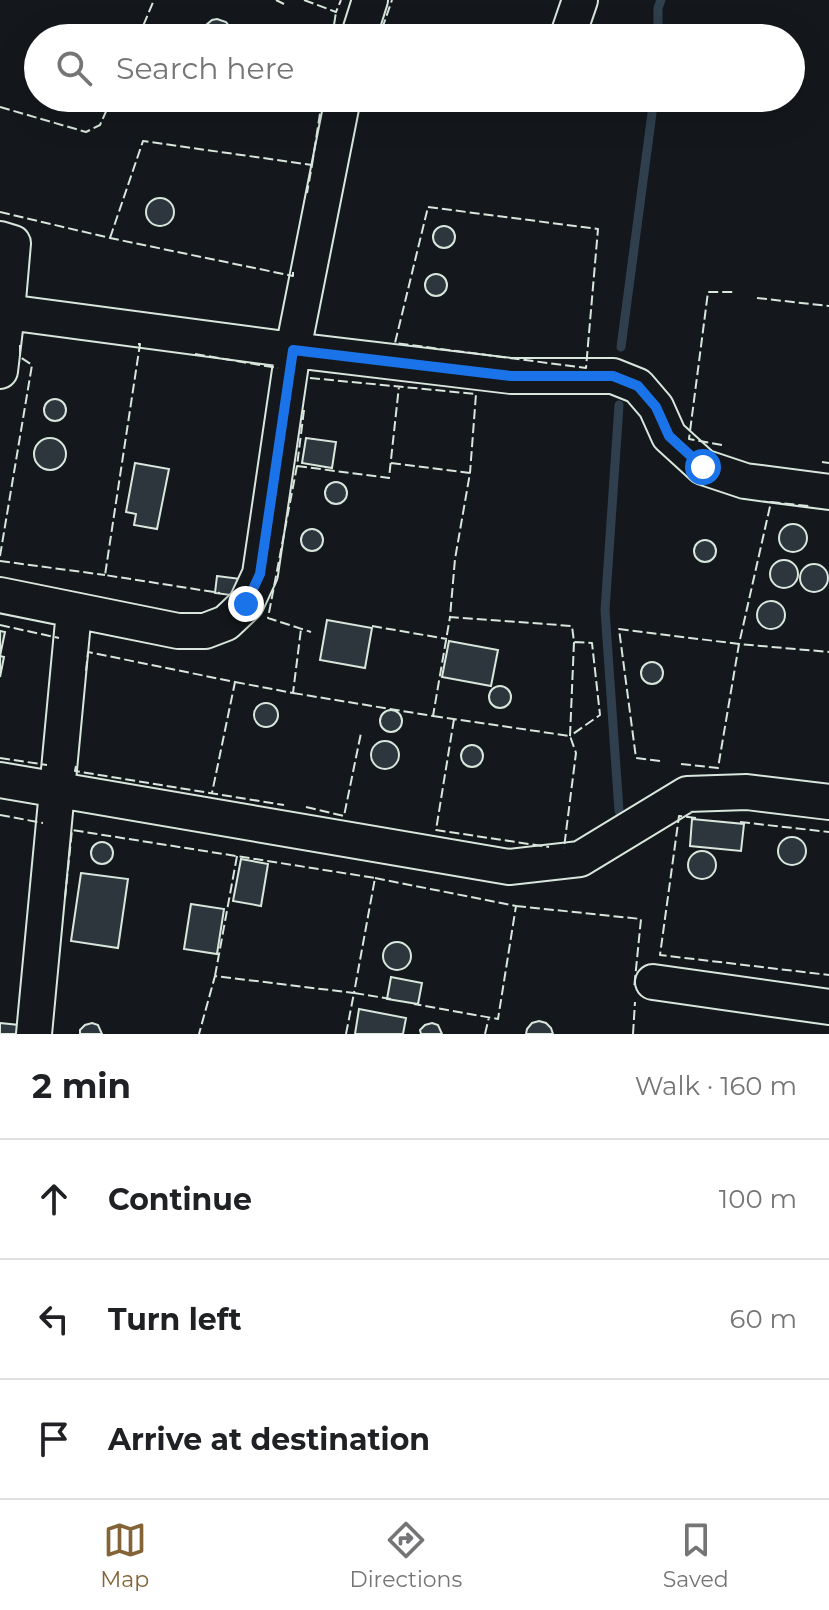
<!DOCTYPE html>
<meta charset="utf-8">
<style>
body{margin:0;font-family:Montserrat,sans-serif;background:#f2f2f2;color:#202124}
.stop{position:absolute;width:24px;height:24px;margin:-18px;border:6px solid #1a73e8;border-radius:50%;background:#fff}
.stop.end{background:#1a73e8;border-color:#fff;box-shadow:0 2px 8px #0008}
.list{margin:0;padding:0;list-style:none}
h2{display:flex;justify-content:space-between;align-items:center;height:104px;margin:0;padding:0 32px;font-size:34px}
h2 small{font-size:26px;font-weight:400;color:#757577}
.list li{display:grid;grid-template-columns:52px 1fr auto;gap:24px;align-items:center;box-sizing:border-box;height:120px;padding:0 32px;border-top:2px solid #e0e0e0}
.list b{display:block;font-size:30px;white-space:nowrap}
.list em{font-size:26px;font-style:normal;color:#757577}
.icon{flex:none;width:44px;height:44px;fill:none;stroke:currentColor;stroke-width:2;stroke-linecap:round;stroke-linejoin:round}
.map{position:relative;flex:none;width:829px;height:1034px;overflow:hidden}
.search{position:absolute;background:#fff;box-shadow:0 8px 32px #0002;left:24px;right:24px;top:24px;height:88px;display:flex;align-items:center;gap:20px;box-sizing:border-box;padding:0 28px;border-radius:44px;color:#757577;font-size:30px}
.sheet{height:464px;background:#fff}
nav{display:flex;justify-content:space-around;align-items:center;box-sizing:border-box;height:112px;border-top:2px solid #e0e0e0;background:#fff;font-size:22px;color:#757577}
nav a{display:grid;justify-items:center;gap:4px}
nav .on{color:#846436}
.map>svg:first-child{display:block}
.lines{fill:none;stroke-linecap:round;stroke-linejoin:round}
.stream{stroke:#2f3f4d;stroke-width:9}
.building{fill:#2c363c;stroke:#d8e6dc;stroke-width:2}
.minor-casing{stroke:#d8e6dc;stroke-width:38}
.minor{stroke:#14181c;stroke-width:34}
.fence{stroke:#d8e6dc;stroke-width:2;stroke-dasharray:10 4;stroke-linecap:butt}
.route{stroke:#1a73e8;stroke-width:10}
</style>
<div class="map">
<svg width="829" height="1034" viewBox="0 0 829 1034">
<rect width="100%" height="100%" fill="#14181c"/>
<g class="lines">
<!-- stream -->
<path class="stream" d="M658 38V8L661 0
M621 347 654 98
M619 405 605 610 619 811"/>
</g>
<!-- building -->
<path class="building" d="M217 19 226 22 229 26 232 35 231 38H204L203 30 205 26 212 20Z
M146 212a14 14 0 1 1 28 0a14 14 0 1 1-28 0Z
M433 237a11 11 0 1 1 22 0a11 11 0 1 1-22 0Z
M425 285a11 11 0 1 1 22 0a11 11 0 1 1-22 0Z
M44 410a11 11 0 1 1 22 0a11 11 0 1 1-22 0Z
M34 454a16 16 0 1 1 32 0a16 16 0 1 1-32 0Z
M306 438 336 442 332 468 302 463Z
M135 463 169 469 157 529 134 525 136 514 126 512Z
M325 493a11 11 0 1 1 22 0a11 11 0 1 1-22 0Z
M779 538a14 14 0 1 1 28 0a14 14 0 1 1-28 0Z
M301 540a11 11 0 1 1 22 0a11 11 0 1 1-22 0Z
M694 551a11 11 0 1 1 22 0a11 11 0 1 1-22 0Z
M770 574a14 14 0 1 1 28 0a14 14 0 1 1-28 0Z
M800 578a14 14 0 1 1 28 0a14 14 0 1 1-28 0Z
M217 576 241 579 238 596 215 593Z
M757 615a14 14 0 1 1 28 0a14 14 0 1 1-28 0Z
M327 620 372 628 365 668 320 660Z
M0 631 5 632 0 656 4 657 0 677Z
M449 641 498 650 491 686 442 677Z
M641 673a11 11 0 1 1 22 0a11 11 0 1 1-22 0Z
M489 697a11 11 0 1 1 22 0a11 11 0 1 1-22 0Z
M254 715a12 12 0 1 1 24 0a12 12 0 1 1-24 0Z
M380 721a11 11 0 1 1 22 0a11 11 0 1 1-22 0Z
M371 755a14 14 0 1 1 28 0a14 14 0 1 1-28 0Z
M461 756a11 11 0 1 1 22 0a11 11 0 1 1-22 0Z
M692 819 744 824 741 851 690 846Z
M778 851a14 14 0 1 1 28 0a14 14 0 1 1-28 0Z
M91 853a11 11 0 1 1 22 0a11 11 0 1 1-22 0Z
M688 865a14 14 0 1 1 28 0a14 14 0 1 1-28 0Z
M241 859 268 864 261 906 233 901Z
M81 873 128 879 118 948 71 941Z
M191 904 224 909 217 954 184 949Z
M383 956a14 14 0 1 1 28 0a14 14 0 1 1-28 0Z
M391 977 422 983 418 1004 387 999Z
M359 1009 406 1018 403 1034H355Z
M539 1021 546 1023 551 1028 553 1034H526L527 1029 532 1023Z
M0 1023 19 1025 18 1034H0Z
M92 1023 98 1025 102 1034H80V1030L85 1025Z
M432 1023 438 1025 442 1034H421L420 1030 425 1025Z"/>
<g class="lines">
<!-- minor casing -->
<g class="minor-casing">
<path id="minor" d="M358 38 370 0
M567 38 580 0
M0 239 13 243 7 312
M0 371 7 312 293 350 511 376H613L638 386 656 407 669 436 703 467 745 481 829 492
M0 595 178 631H205L226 623 246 604 260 574 293 350 343 98
M0 780 509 867 580 859 687 794 747 792 829 802
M653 982 829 1007
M34 1034 74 611"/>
</g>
<!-- minor -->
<use href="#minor" class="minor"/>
<!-- fence -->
<path class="fence" d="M276 0 284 4
M304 0 336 12 341 0
M382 29 392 0
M402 37 407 38
M138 38 154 0
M332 38 336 12
M548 38 550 33
M0 107 86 132 100 125 112 98
M312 165 321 107
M428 207 598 229 586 368 395 343Z
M0 212 110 238 293 276V272
M110 238 143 141 312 165 307 193
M757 298 829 306
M138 344H140L105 575 220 593
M195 354 278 368
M310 378 476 394 470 473
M304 410 297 466 268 618 311 632
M722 445 689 439 708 292H734
M822 462 829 463
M391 463 470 473 455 559 450 617 572 626 574 642 592 643 600 715 570 736
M297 466 389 478 399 386
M0 556 32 365 20 357V341
M0 561 105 575
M0 625 59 638
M372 626 447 639
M86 671 88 652 235 682 212 793
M235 682 293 693 301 629
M293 693 433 716 450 617
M433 716 570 736 576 753 564 848
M454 719 436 830 549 847
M570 736 574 642
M0 758 47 765
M660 761 636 758 619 629 739 644 829 652
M681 764 718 768 739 644 771 502 809 506
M76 766 75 771 284 805
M306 807 344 816 361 733
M0 815 43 823
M696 818 679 816 660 955 829 975
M740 822 829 832
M375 878 516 906 498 1019 414 1004
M65 898 72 830 375 878 354 993 215 976 199 1034
M516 906 641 919 634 989
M215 976 237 856
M346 1034 354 993 391 999
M485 1034 489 1017
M633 1034 635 1002"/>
</g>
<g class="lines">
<!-- route -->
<path class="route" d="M246 604 260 574 293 350 511 376H613L638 386 656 407 669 436 703 467"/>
</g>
</svg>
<div class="stop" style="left:703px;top:467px"></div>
<div class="stop end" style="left:246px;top:604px"></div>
<div class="search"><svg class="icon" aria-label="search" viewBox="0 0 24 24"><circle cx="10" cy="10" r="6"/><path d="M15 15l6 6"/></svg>Search here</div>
</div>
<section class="sheet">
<h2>2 min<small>Walk · 160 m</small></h2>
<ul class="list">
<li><svg class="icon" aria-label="ahead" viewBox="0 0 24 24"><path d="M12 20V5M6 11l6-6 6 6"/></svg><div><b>Continue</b></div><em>100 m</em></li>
<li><svg class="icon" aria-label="left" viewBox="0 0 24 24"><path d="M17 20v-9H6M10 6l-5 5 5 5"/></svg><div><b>Turn left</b></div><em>60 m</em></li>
<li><svg class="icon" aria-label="arrive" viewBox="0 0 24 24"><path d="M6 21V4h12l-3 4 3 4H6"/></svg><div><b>Arrive at destination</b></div></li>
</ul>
</section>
<nav>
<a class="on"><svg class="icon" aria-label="map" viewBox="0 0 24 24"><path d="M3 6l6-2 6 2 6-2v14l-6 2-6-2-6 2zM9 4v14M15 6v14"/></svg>Map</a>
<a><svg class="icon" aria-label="directions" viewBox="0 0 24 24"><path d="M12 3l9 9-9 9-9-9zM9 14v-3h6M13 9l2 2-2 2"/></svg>Directions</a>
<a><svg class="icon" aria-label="saved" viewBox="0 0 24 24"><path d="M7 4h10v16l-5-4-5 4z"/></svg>Saved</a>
</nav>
